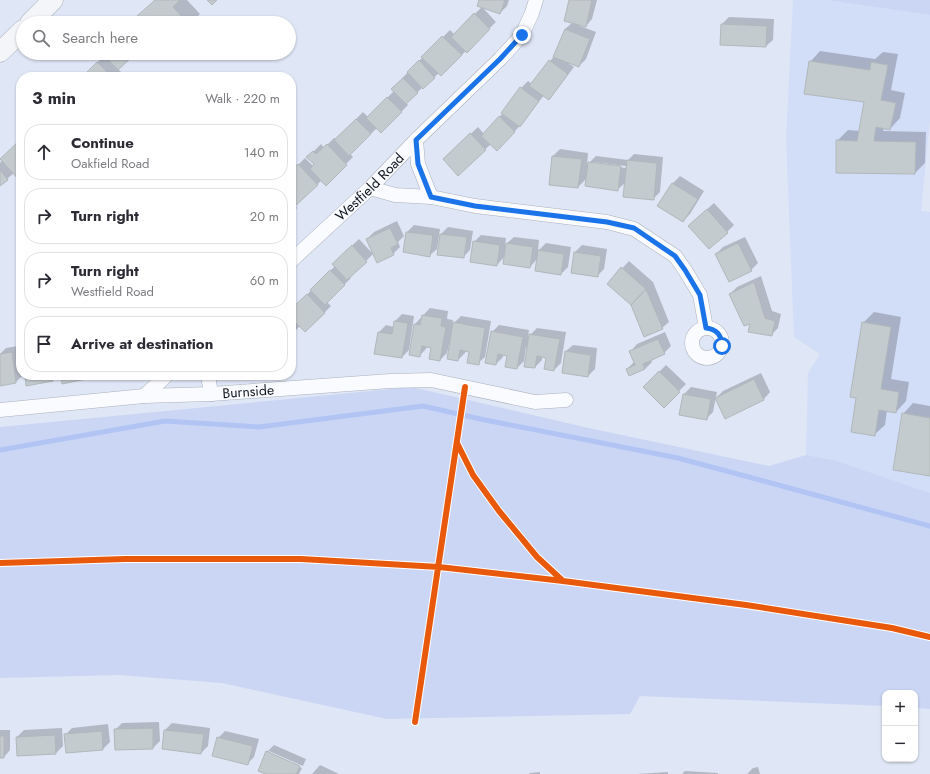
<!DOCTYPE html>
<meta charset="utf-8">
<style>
body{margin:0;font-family:Jost,sans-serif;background:#f7f7f7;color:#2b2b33}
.controls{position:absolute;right:12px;bottom:12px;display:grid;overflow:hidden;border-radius:8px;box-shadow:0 1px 3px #0004}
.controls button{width:36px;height:36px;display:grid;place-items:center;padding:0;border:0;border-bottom:1px solid #e1e1e2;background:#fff;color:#2b2b33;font:20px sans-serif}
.stop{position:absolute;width:12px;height:12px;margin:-9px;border:3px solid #1a73e8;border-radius:50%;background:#fff}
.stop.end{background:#1a73e8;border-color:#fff;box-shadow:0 1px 4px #0008}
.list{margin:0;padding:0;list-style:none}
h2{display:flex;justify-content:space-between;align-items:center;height:52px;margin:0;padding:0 16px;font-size:17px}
h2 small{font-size:13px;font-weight:400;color:#7c7c81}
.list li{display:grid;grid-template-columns:26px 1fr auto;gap:12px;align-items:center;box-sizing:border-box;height:56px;margin:0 8px 8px;padding:0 8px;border:1px solid #e1e1e2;border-radius:16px}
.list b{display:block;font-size:15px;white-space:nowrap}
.list p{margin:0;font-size:13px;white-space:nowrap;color:#7c7c81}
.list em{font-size:13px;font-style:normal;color:#7c7c81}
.icon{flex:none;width:22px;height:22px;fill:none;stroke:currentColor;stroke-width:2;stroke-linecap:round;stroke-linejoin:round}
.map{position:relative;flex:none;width:930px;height:774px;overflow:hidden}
.search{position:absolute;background:#fff;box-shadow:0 1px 3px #0004;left:16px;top:16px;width:280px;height:44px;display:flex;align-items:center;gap:10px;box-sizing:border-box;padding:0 14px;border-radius:22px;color:#7c7c81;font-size:15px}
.panel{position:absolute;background:#fff;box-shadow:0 1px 3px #0004;left:16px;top:72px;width:280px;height:308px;border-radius:16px}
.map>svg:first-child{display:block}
.built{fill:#d2ddf8}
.green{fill:#cad6f4}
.shadow{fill:#0003;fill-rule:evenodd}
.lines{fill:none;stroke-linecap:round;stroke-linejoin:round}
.stream{stroke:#b2c4f4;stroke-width:5}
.building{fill:#c4cbce;stroke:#b1b8bb}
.minor-casing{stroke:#abb0bc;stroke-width:15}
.secondary-casing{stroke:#abb0bc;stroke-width:21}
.minor{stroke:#fafbfe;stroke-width:14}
.secondary{stroke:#f4f5f9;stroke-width:20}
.cycleway-casing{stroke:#fff;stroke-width:8}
.cycleway{stroke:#e8590c;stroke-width:6}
.route{stroke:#1a73e8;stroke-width:5}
.labels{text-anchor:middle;stroke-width:3;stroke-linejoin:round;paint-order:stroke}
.street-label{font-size:14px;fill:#11151e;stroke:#fff}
</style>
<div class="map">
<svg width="930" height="774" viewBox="0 0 930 774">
<rect width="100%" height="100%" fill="#dfe6f6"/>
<!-- built -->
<path class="built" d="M793 0H826L930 15V120L921 211 930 212V493L834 460 806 455 808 373 820 354 794 337 786 138Z"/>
<!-- green -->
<path class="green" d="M826 0H930V15Z
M412 387 584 427 769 466 806 455 834 460 930 493V709L915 708V693H885V706L640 696 630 714 387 719 222 683 119 675 0 678V427Z"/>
<!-- shadow -->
<path class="shadow" d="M155 0H187L200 14 191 23H136Z
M480 0H509L507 6 500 13Z
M570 0H597L592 19 586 26 581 24 580 26 596 32 586 59 579 66 568 63 574 67 555 92 548 99 544 95 526 119 504 143 491 144 458 174 444 159 478 127 484 134 503 113 521 88 528 81 532 84 555 55 565 29 573 22Z
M482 7 496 22 441 75 439 73 423 87 406 103 408 105 381 132 377 128 350 154 353 157 326 184 322 180 295 205 297 208 291 214V181L295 177 291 172 305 158 313 166 315 164 308 157 321 144 324 148 334 138 336 139 363 112 368 117 394 91 392 89 408 72 450 30 454 34Z
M729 17 774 19 773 40 766 46 722 24Z
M820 51 875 59 883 52 898 54 891 90 905 93 900 118 890 129 884 128 883 131 926 132 925 163 915 173 837 141 848 130 860 131 865 102 810 62Z
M106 53H134L118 69 126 77H84Z
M21 139V180L14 173 0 185V163Z
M560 149 588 153 587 165 596 156 628 160 634 154 663 157 660 192 653 199 626 182 617 190 587 178 578 187 553 156ZM593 162 626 166V168L593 164Z
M680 176 704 191 690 214 683 221 659 206 673 183Z
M714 203 734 225 727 232 696 219Z
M397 221 404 236 398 242 400 247 393 254 367 239 374 232Z
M414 225 440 229 437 249 430 255 407 232Z
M448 227 473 231 470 250 463 257 441 234Z
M481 235 506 238 505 245 514 237 539 240 538 251 546 243 571 247 568 267 561 274 537 259 530 267 505 256 497 265 474 242Z
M745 237 758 263 751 270 716 254 723 247Z
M359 239 373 254 350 277 351 278 327 302 331 306 324 313 300 326 291 335V311L335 266 340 257Z
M582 245 607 249 604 269 597 276 575 252Z
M629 261 653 282 669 322 662 328 608 284Z
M761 276 772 311 781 314 778 328 771 335 752 323 730 294 737 287Z
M430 308 448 311 447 319 453 320 452 325 461 316 491 321 485 357 478 363 470 351 466 350 465 353 458 360 451 344H449L447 353 440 360 432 347 427 346 426 349 419 356 415 324Z
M874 312 901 317 891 379 909 382 906 401 896 412 887 410 885 425 874 435 858 397 863 323Z
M402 314 414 316 409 350 402 357 379 332 386 325 394 327 395 321Z
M499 325 529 330 528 337 537 328 566 332 561 363 554 370 547 357 542 356V360L535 367 528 348 526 347 524 361 517 368 509 355 503 354V357L496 364 492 332Z
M665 332 671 346 664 353 651 359 652 362 645 369 630 375 627 369 634 362 631 351 637 344Z
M573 345 597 348 595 369 588 376 566 351Z
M18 346 21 363V375H23L16 382 0 385V354L6 348Z
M666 365 686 384 664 406 644 387Z
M761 373 770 392 764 399 716 398 723 391Z
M26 375H58L53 380 27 385Z
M691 387 717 392 713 412 706 419 681 414 684 394Z
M913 403 930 406V475L903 414Z
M159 722 160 741 153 748 115 730 122 723Z
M172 723 210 728 208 746 201 753 165 730Z
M108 724 110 742 103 749 67 752 65 735 72 728Z
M62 728 63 746 56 753 17 737 24 730Z
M0 730H10V750L4 757H0Z
M225 731 259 739 254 757 247 764 218 738Z
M274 745 306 759 303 766 269 751V753L302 768 299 774H268L267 752Z
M320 765 339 774H312Z
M758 767 760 774H732H747L753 768Z
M685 771 718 773V774H682Z
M540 772V774H529L530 773Z
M668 772V774H637Z"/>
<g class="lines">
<!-- stream -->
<path class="stream" d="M0 450 165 421 259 427 423 406 485 420 678 458 930 526"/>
</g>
<!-- building -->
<path class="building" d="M155 0H180L173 7 188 23H144L137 16Z
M207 0H217L212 5Z
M479 0H505L500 14 477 6Z
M569 0H592L586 27 564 21Z
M474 13 490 29 467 53 451 37Z
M721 24 767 26 766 47 720 45Z
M565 29 590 39 579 67 553 57Z
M442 36 462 55 441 76 421 57Z
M105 53H136L118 70 103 54Z
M419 60 435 78 423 89 407 72Z
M549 60 568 74 549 100 529 86Z
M809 61 870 70 871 62 888 65 881 100 896 103 890 130 876 127 874 141 916 142 915 174 836 173V140L857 141 864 102 804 94Z
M97 62 112 77H82Z
M403 78 418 93 406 104 391 89Z
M520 87 539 101 520 127 501 113Z
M387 97 402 112 381 133 366 118Z
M499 116 515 132 497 151 481 136Z
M356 119 371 134 349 156 334 140Z
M470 133 486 150 458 176 443 159Z
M21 139V182L0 159Z
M327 144 347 165 326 186 310 169 314 164 306 157 313 151 316 154Z
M552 156 582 159 578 188 549 185Z
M627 160 657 163 654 200 623 197Z
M588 162 621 166 618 191 585 186Z
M298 164 318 185 293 208 291 206V180L294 177 291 174V170Z
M0 170 8 180 0 186Z
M672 183 698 199 683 222 657 206Z
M707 209 728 233 709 249 688 226Z
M390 228 398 244 391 248 394 255 377 263 366 239Z
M406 232 433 235 430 257 403 252Z
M440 234 467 237 464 258 437 255Z
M473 241 500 245 497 266 470 262Z
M506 243 533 247 530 268 503 264Z
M738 243 752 271 729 282 715 254Z
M352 245 367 262 347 280 332 264Z
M538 250 564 254 561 275 535 271Z
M574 252 601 256 598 277 571 273Z
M621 267 646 289 631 305 607 284Z
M330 270 345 285 325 305 310 290Z
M754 282 765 318 775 321 772 336 748 332 750 324 744 326 729 294Z
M646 289 663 329 644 337 631 305Z
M307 294 325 313 305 332 291 318V309Z
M422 315 442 318 441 326 446 327 440 361 429 359 431 348 422 346 420 357 409 355 414 324 420 325Z
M394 321 408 323 402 358 374 354 378 332 392 334Z
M453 322 485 328 479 365 467 363 469 352 460 350 458 361 447 359Z
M862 322 891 327 881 389 899 392 896 413 879 410 875 436 851 432 856 398 850 397Z
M291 328 295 332 291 336Z
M491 331 523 337 517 369 505 367 507 356 498 354 496 365 485 363Z
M529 334 560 339 554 371 544 369 546 358 537 356 535 368 524 367Z
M658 339 665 354 643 364 645 369 629 376 626 369 635 365 629 351Z
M565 351 591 355 588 377 562 373Z
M12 352 16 383 0 386V354Z
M659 371 680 392 664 408 643 387Z
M25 375H52L53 381 26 386Z
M61 375H90L91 378 62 384Z
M754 379 764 400 725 419 715 398Z
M683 394 711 399 707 420 679 415Z
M902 413 930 418V476L893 470Z
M153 728V749L115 750 114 729Z
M164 730 204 734 201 754 162 749Z
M102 731 103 750 66 753 64 734Z
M55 735 56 754 17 756 16 737Z
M0 736H4V758H0Z
M217 737 253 746 248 765 212 756Z
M266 751 300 766 296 774H266L258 771Z"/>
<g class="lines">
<!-- minor casing -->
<g class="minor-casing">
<g id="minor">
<path d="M416 140 418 164 431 197"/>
<path d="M370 188 395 195 431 197 475 206 607 222 634 229 675 256 685 270 700 295 706 328"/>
<path id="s1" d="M291 261 370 188 416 140 500 59 522 35 532 13 536 0"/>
<circle cx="707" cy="343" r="15"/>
<path d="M208 375 211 394"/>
<path d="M144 396 167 375"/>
<path id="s2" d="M0 410 144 396 211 394 390 381 431 380 535 402 566 400"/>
</g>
</g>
<!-- secondary casing -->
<g class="secondary-casing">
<path id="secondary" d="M30 23 53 0
M0 52 23 30"/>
</g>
<!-- minor -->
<use href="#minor" class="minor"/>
<!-- secondary -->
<use href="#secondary" class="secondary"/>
<!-- cycleway casing -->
<g class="cycleway-casing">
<path id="cycleway" d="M457 443 473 475 499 511 537 557 563 581
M0 563 125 559H301L439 567 563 581 746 605 892 628 930 637
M415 722 465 387"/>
</g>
<!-- cycleway -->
<use href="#cycleway" class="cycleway"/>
</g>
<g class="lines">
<!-- route -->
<path class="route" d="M522 35 500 59 416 140 418 164 431 197 475 206 607 222 634 228 675 256 685 270 700 295 706 328C716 329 722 335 722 346"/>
</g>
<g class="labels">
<!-- street labels -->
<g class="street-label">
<text dy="5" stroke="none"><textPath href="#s1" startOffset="108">Westfield Road</textPath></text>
<text dy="5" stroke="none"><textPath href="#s2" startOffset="249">Burnside</textPath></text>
</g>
</g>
</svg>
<div class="controls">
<button>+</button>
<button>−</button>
</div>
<div class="stop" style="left:722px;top:346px"></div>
<div class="stop end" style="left:522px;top:35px"></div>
<div class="search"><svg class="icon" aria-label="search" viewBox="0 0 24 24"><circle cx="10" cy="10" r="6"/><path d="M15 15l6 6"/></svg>Search here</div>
<section class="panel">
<h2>3 min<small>Walk · 220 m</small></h2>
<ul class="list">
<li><svg class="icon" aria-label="ahead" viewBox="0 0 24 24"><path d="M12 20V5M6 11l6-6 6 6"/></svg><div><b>Continue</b><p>Oakfield Road</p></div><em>140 m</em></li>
<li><svg class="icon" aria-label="right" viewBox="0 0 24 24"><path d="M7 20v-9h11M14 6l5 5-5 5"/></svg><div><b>Turn right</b></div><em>20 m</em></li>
<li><svg class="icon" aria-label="right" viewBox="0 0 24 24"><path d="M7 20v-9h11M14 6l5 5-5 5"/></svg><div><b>Turn right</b><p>Westfield Road</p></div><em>60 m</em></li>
<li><svg class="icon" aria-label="arrive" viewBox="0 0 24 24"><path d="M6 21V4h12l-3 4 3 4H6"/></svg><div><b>Arrive at destination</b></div></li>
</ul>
</section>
</div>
